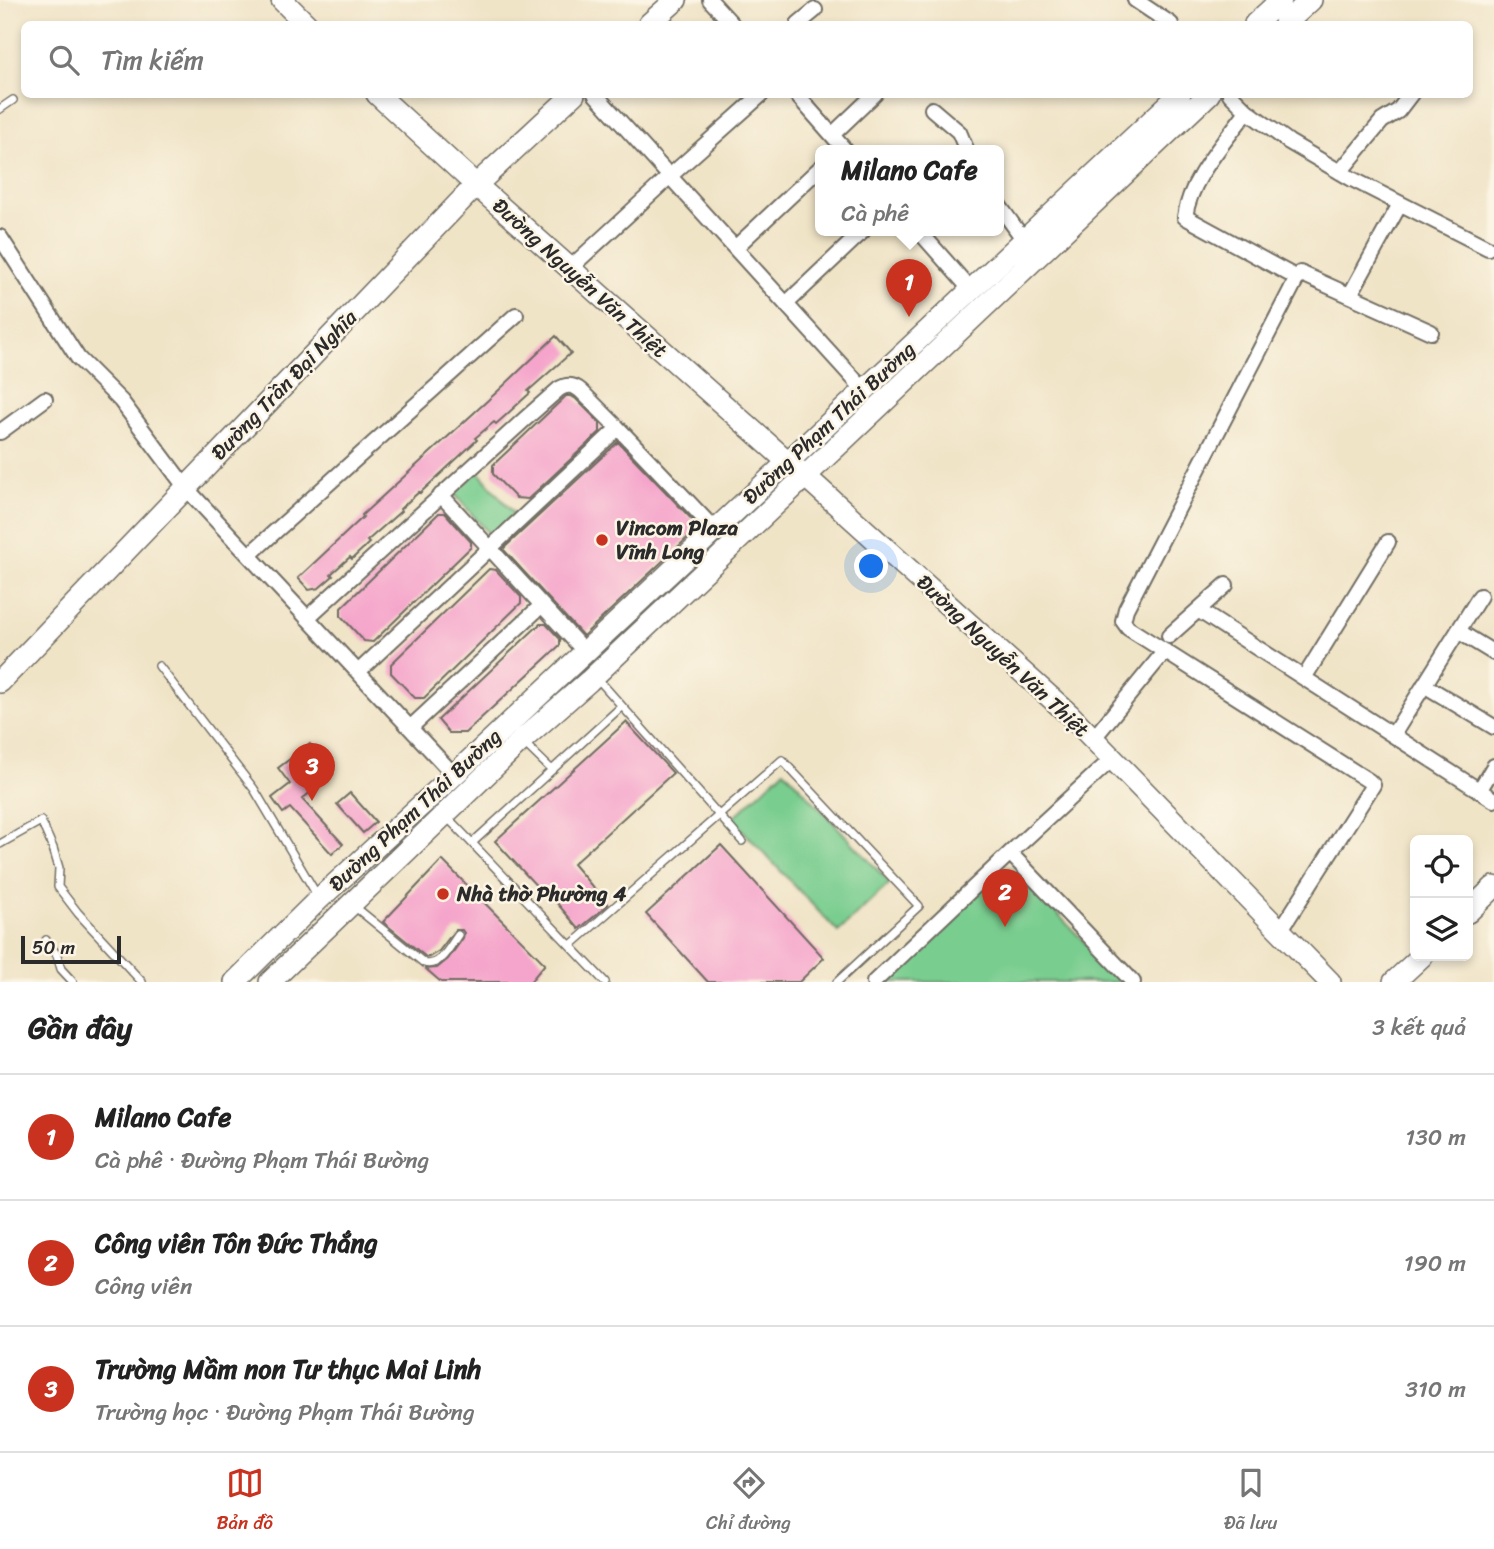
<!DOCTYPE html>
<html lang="vi">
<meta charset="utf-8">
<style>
body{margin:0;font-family:Sriracha,sans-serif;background:#f2f2f2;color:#222}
.controls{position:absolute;right:21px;bottom:21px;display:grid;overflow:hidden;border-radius:10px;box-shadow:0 4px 10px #0003}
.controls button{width:63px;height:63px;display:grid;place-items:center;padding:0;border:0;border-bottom:2px solid #e0e0e0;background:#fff;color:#222;font:35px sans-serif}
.scale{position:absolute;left:21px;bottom:18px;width:100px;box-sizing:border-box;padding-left:7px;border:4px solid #2b2b2b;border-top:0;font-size:19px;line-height:24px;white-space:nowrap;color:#2b2b2b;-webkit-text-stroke:5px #fcf5e5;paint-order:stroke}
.you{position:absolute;left:872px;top:567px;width:24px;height:24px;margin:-18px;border:5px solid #fff;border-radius:50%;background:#1a73e8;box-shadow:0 0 0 10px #1a73e833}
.badge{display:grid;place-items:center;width:46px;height:46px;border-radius:50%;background:#c8321e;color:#fff;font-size:23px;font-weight:700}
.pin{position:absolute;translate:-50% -58px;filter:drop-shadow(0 2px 4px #0008)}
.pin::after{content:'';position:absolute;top:37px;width:24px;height:21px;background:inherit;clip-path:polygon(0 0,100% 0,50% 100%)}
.popup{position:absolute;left:815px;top:145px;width:189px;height:91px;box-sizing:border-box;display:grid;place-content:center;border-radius:10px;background:#fff;filter:drop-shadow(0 2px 5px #0005);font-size:23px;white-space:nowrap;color:#767676}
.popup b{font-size:26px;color:#222}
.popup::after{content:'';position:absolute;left:50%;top:100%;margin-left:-14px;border:14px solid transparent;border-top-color:#fff}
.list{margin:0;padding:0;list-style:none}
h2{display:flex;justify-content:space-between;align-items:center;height:91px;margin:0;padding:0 28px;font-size:30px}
h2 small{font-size:23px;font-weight:400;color:#767676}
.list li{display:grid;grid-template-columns:46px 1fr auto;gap:21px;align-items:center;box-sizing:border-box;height:126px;padding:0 28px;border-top:2px solid #e0e0e0}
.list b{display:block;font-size:26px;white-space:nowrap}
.list p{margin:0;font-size:23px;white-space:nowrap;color:#767676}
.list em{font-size:23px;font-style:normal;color:#767676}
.icon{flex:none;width:38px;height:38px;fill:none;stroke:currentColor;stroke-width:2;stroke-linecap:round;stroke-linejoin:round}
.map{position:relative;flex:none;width:1494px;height:982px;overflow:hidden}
.search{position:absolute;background:#fff;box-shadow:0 4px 10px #0003;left:21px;right:21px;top:21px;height:77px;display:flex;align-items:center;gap:18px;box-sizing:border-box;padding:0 24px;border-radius:10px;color:#767676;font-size:26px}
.sheet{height:469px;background:#fff}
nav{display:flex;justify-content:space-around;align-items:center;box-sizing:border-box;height:98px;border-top:2px solid #e0e0e0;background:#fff;font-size:19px;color:#767676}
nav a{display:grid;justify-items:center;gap:4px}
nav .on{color:#c8321e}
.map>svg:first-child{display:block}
.green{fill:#79cd8f;stroke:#527c5d;stroke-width:2}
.building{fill:#f5a5cb}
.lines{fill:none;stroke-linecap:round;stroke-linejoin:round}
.lane-casing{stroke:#706c62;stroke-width:10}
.street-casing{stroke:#706c62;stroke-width:18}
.secondary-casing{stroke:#706c62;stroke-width:24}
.lane{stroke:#fff;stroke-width:7}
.street{stroke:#fff;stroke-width:14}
.secondary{stroke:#fff;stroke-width:21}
.poi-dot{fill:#c8321e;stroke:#fcf5e5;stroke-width:2.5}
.labels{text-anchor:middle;stroke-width:5;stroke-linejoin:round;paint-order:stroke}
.street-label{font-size:21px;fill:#2b2b2b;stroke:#fcf5e5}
.poi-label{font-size:21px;font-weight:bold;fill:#2b2b2b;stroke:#fcf5e5;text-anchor:start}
</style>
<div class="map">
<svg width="1494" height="982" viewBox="0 0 1494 982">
<rect width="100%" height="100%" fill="#fcf5e5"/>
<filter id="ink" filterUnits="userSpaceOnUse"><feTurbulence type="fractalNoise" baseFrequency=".0143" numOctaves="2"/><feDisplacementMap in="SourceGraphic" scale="14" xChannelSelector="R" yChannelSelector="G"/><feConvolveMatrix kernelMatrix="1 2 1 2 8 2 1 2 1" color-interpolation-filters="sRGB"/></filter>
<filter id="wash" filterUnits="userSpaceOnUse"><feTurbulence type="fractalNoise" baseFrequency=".00686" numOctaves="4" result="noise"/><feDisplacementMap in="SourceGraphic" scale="28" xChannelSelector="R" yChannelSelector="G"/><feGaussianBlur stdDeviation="1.57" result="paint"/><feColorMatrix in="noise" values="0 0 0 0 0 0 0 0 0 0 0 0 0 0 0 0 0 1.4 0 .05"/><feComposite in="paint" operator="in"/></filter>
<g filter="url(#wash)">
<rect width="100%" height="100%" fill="#f0e4c7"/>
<!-- green -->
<path class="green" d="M476 469 514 514 490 535 451 490Z
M784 770 890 883 838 932 732 819Z
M1008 868 1017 872 1123 982H883L998 871Z"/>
<g id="blocks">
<!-- building -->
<path class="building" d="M556 336 571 353 528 391 530 393 505 416 496 424 494 422 475 438 477 440 420 493 419 492 400 509 401 511 367 541 369 543 352 559 350 557 331 574 333 576 319 588 309 590 298 578 363 517 362 515 498 391Z
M566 396H570L575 398 600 423V432L528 499 516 498 493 474V465Z
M618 442 699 527 583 636 503 549Z
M439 513H445L471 542V547L373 642 364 641 341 616V608Z
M489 569 496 570 521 597V603L424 698H415L391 673V664Z
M540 624H546L560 639V645L465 733H449L438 720Z
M626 722 673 773 573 864 608 905 579 929 545 889 542 892 495 841Z
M310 744 333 774 302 799 343 844 332 854 290 808 283 813 272 798 290 784 278 768Z
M350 793 376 822 363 833 337 804Z
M721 845 824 958 799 982H708L646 914Z
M442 860 545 964 530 982H441L426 969 437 968 448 959 463 938 464 933 462 930H455L439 951 429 957H426L383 922Z"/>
</g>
</g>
<g filter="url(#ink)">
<use href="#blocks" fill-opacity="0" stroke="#706c62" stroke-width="2"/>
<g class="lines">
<!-- lane casing -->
<g class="lane-casing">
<path id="lane" d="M0 109 13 100
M159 666 254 789 317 895
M597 678 742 841
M522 741 552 770
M447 817 605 982
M472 843 622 706
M0 844 41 821 53 848 59 868 58 887 78 913 142 982
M354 906 424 963C440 968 450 946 458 935
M46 940 57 955 61 969 73 982
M571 945 782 760 919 906 837 982"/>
</g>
<!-- street casing -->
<g class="street-casing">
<path id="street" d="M710 0 732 24
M1135 0 1171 24
M798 24 815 10
M595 94 864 390
M796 94 846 151
M1230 94 1247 111C1225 142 1190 178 1185 217L1297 278 1126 609 1123 621 1128 628 1369 781 1373 785 1280 931
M932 109 959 132 967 151
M1247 111 1289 142 1352 179 1488 248
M832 135 875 94
M1340 172 1382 121 1398 111 1411 94
M998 204 1024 240
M919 231 971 290
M0 237 78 358 121 401 186 488 454 775
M735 248 820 168
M569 269 670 176 762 94
M1297 278 1300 273 1431 332
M1350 295 1400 204
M786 304 863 231
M0 432 45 399
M441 495 585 652
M249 555 516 315
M1198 610 1494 800
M307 618 525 419 559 389C567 384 574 385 581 391L618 428 715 530
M1458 631 1494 653
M1169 636 1226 585
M358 672 618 428
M1304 678 1388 542
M1424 685 1494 727
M411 727 542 605
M1393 735 1480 596
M1093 739 1165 651
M1479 791 1494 766
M1010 853 1133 982
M874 982 1010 853 1112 759"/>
</g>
<!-- secondary casing -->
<g class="secondary-casing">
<path id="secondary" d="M282 0 306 24
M649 24 676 0
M1255 24 1281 0
M1285 24 1311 0
M377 94 476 185 788 462 805 476 1070 715 1330 982
M0 682 476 185 574 94
M1468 912 1494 887
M235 982 319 899 454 775 1180 94
M270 982 522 740 589 681 1209 94
M1394 982 1422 956"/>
</g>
<!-- lane -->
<use href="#lane" class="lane"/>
<!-- street -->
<use href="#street" class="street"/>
<!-- secondary -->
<use href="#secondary" class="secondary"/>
</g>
</g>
<!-- markers -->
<g class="poi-dot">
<circle cx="602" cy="540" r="7"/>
<circle cx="443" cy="894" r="7"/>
</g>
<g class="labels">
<!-- street labels -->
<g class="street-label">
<text transform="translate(580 278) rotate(42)" y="7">Đường Nguyễn Văn Thiệt</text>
<text transform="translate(284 385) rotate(-46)" y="7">Đường Trần Đại Nghĩa</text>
<text transform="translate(829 423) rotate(-43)" y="7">Đường Phạm Thái Bường</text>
<text transform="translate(1003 656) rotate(43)" y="7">Đường Nguyễn Văn Thiệt</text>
<text transform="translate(415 810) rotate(-43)" y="7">Đường Phạm Thái Bường</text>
</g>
<!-- poi labels -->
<g class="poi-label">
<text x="616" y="535">Vincom Plaza<tspan x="616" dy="24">Vĩnh Long</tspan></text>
<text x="457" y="901">Nhà thờ Phường 4</text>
</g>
</g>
</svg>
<div class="controls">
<button><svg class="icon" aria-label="locate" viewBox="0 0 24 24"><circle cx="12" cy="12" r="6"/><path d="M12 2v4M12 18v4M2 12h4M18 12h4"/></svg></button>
<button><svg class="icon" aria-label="layers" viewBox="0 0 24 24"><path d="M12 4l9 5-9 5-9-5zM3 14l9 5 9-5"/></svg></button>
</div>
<div class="scale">50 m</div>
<div class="you"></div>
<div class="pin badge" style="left:909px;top:317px">1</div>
<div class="popup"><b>Milano Cafe</b>Cà phê</div>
<div class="pin badge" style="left:1005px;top:927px">2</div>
<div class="pin badge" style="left:312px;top:801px">3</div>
<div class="search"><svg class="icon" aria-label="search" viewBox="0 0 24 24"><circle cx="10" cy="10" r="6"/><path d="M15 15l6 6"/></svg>Tìm kiếm</div>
</div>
<section class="sheet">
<h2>Gần đây<small>3 kết quả</small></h2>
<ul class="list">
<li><span class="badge">1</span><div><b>Milano Cafe</b><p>Cà phê · Đường Phạm Thái Bường</p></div><em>130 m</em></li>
<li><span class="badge">2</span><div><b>Công viên Tôn Đức Thắng</b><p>Công viên</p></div><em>190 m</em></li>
<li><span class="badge">3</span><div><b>Trường Mầm non Tư thục Mai Linh</b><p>Trường học · Đường Phạm Thái Bường</p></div><em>310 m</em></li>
</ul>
</section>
<nav>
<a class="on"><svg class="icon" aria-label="map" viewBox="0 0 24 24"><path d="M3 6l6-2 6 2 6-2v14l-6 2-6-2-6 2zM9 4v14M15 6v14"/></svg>Bản đồ</a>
<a><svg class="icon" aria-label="directions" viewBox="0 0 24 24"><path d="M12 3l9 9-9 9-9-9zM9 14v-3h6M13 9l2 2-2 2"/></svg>Chỉ đường</a>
<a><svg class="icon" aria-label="saved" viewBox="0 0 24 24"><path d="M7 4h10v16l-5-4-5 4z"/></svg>Đã lưu</a>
</nav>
